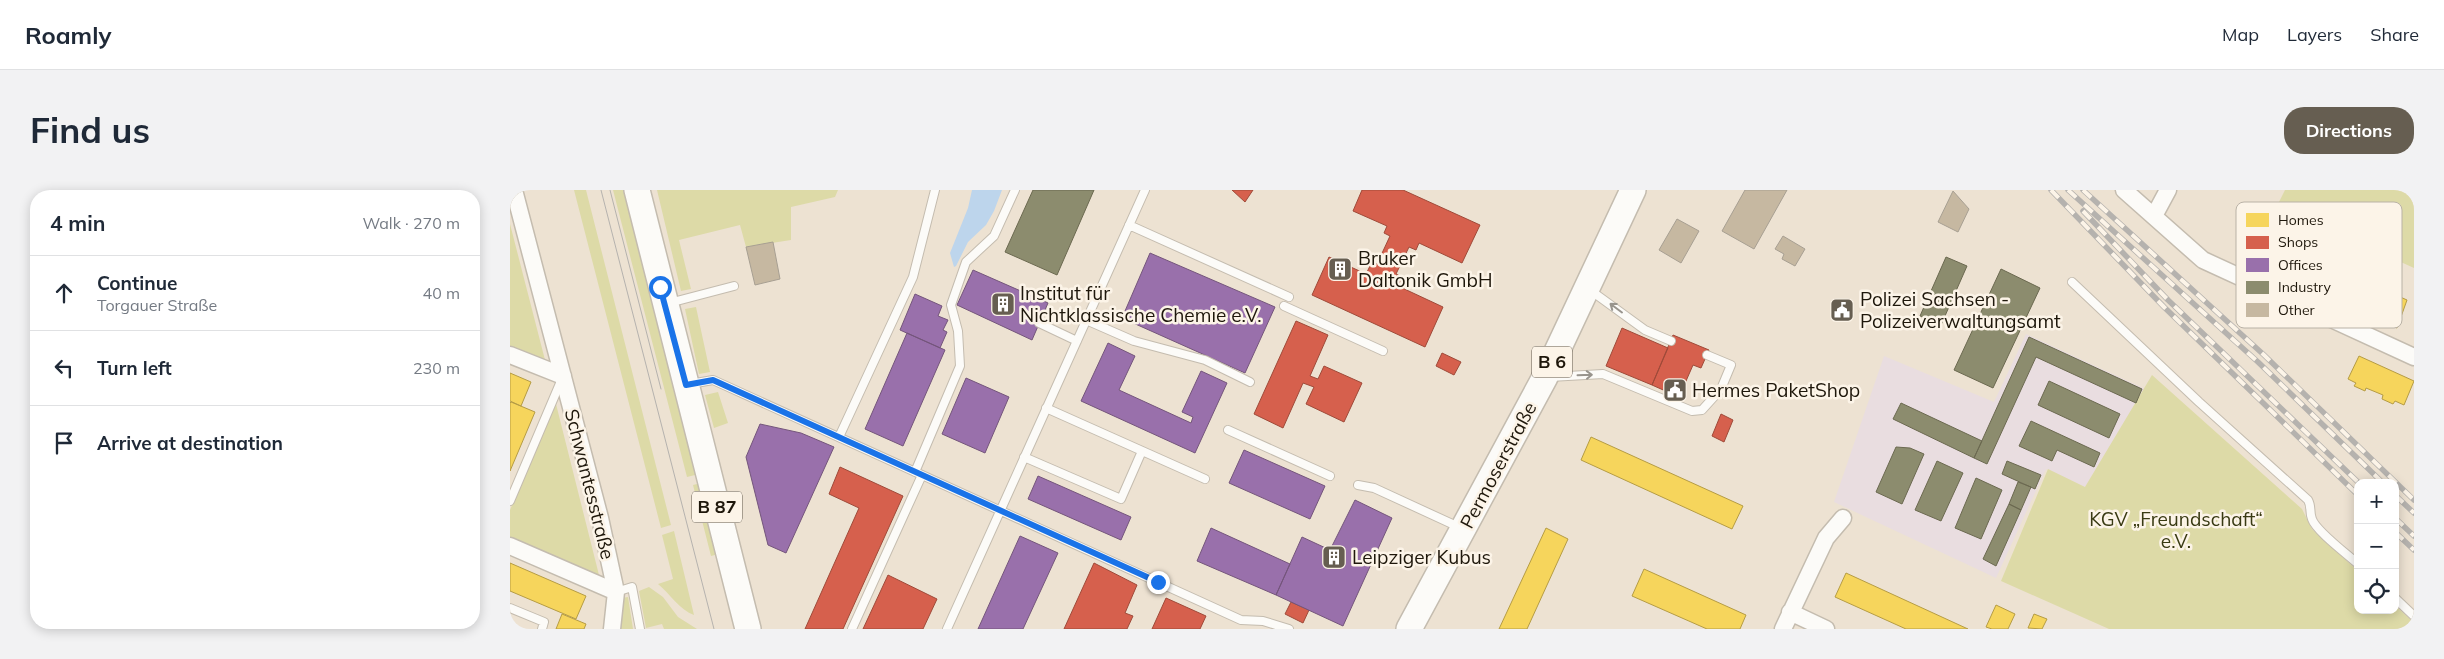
<!DOCTYPE html>
<meta charset="utf-8">
<style>
body{margin:0;font-family:Mulish,sans-serif;background:#f2f2f3;color:#1f2937}
.controls{position:absolute;right:15px;bottom:15px;display:grid;overflow:hidden;border-radius:10px;box-shadow:0 2px 12px #0003}
.controls button{width:45px;height:45px;display:grid;place-items:center;padding:0;border:0;border-bottom:1px solid #e0e1e3;background:#fff;color:#1f2937;font:25px sans-serif}
.stop{position:absolute;width:15px;height:15px;margin:-11px;border:4px solid #1a73e8;border-radius:50%;background:#fff}
.stop.end{background:#1a73e8;border-color:#fff;box-shadow:0 1px 5px #0008}
.list{margin:0;padding:0;list-style:none}
h2{display:flex;justify-content:space-between;align-items:center;height:65px;margin:0;padding:0 20px;font-size:21px}
h2 small{font-size:16px;font-weight:400;color:#747a83}
.list li{display:grid;grid-template-columns:32px 1fr auto;gap:15px;align-items:center;box-sizing:border-box;height:75px;padding:0 20px;border-top:1px solid #e0e1e3}
.list b{display:block;font-size:19px;white-space:nowrap}
.list p{margin:0;font-size:16px;white-space:nowrap;color:#747a83}
.list em{font-size:16px;font-style:normal;color:#747a83}
.icon{flex:none;width:28px;height:28px;fill:none;stroke:currentColor;stroke-width:2;stroke-linecap:round;stroke-linejoin:round}
.map{position:relative;flex:none;width:1904px;height:439px;overflow:hidden;border-radius:20px}
header{display:flex;align-items:center;gap:30px;box-sizing:border-box;height:70px;padding:0 25px;background:#fff;border-bottom:1px solid #e0e1e3}
header strong{font-size:24px}
nav{display:flex;gap:28px;margin-inline-start:auto;font-size:18px}
.intro{display:flex;align-items:center;justify-content:space-between;box-sizing:border-box;height:120px;padding:0 30px}
h1{margin:0;font-size:35px}
.button{padding:12px 22px;border-radius:20px;background:#665e51;color:#fff;font-size:18px;font-weight:700}
main{display:flex;gap:30px;padding:0 30px}
aside{flex:1;background:#fff;border-radius:20px;box-shadow:0 2px 12px #0003}
.map>svg:first-child{display:block}
.industrial{fill:#e9dde0}
.green{fill:#dddaa7}
.water{fill:#bdd5ec}
.homes{fill:#f6d55c;stroke:#b59c44}
.shops{fill:#d6604d;stroke:#9f4a39}
.offices{fill:#9970ab;stroke:#74557b}
.industry{fill:#8c8c6e;stroke:#6b6950}
.building{fill:#c6b8a1;stroke:#a79f92}
.lines{fill:none;stroke-linecap:round;stroke-linejoin:round}
.lane-casing{stroke:#c4bcaf;stroke-width:10}
.street-casing{stroke:#c4bcaf;stroke-width:19}
.primary-casing{stroke:#c4bcaf;stroke-width:28}
.lane{stroke:#fcfbf8;stroke-width:8}
.street{stroke:#fcfbf8;stroke-width:16}
.primary{stroke:#fcfbf8;stroke-width:25}
.tram{stroke:#b5b2ae;stroke-width:1}
.rail-casing{stroke:#b5b2ae;stroke-width:5.5}
.rail{stroke:#fcf4e8;stroke-width:4;stroke-dasharray:11;stroke-linecap:butt}
.oneway{stroke:#98948d}
.route{stroke:#1a73e8;stroke-width:6}
.labels{text-anchor:middle;stroke-width:5;stroke-linejoin:round;paint-order:stroke}
.shield{fill:#fcf4e8;stroke:#61594d;stroke-width:1}
.shield-label{font-size:18px;font-weight:bold;fill:#1e170b}
.poi-label{font-size:19px;fill:#1e170b;stroke:#fcf4e8;text-anchor:start}
.street-label{font-size:19px;fill:#1e170b;stroke:#fcf4e8}
.park-label{font-size:19px;fill:#393a13;stroke:#fcf4e8}
.key{fill:#fcf4e8;stroke:#b9b2a6;stroke-width:1}
.key-label{font-size:14px;fill:#1e170b}
</style>
<header>
<strong>Roamly</strong>
<nav><a>Map</a><a>Layers</a><a>Share</a></nav>
</header>
<div class="intro"><h1>Find us</h1><a class="button">Directions</a></div>
<main>
<aside>
<h2>4 min<small>Walk · 270 m</small></h2>
<ul class="list">
<li><svg class="icon" aria-label="ahead" viewBox="0 0 24 24"><path d="M12 20V5M6 11l6-6 6 6"/></svg><div><b>Continue</b><p>Torgauer Straße</p></div><em>40 m</em></li>
<li><svg class="icon" aria-label="left" viewBox="0 0 24 24"><path d="M17 20v-9H6M10 6l-5 5 5 5"/></svg><div><b>Turn left</b></div><em>230 m</em></li>
<li><svg class="icon" aria-label="arrive" viewBox="0 0 24 24"><path d="M6 21V4h12l-3 4 3 4H6"/></svg><div><b>Arrive at destination</b></div></li>
</ul>
</aside>
<div class="map">
<svg width="1904" height="439" viewBox="0 0 1904 439">
<rect width="100%" height="100%" fill="#ede2d2"/>
<!-- industrial -->
<path class="industrial" d="M1516 144 1635 199 1575 297 1536 279 1486 388 1324 312 1374 166 1484 212Z"/>
<!-- green -->
<path class="green" d="M64 0H76L161 335 151 338Z
M103 0H116L189 284 177 287Z
M147 0H328L325 7 281 17V50L236 57 230 35 169 50 181 99 171 101Z
M1775 0H1904V78L1767 16Z
M0 34 35 170 0 156Z
M186 117 200 182 189 184 175 119Z
M1642 185 1792 319 1802 339 1848 381V420H1885V415L1904 433V439H1599L1491 391 1538 279 1575 297Z
M208 202 218 233 204 238 195 205Z
M46 214 89 385 0 347V320Z
M191 293 209 364 201 366 183 295Z
M164 341 184 425C170 420 160 404 148 394L163 389 152 345Z
M139 397 153 407 168 427 187 439H154L152 434 136 438 129 401Z
M118 407 123 439H108L112 408Z"/>
<!-- water -->
<path class="water" d="M462 0H492L484 21 476 35 458 52 446 76 444 77 440 63 458 18Z"/>
<!-- homes -->
<path class="homes" d="M1841 85 1850 89 1852 85 1863 90 1861 94 1877 101 1879 97 1890 102 1888 106 1897 110 1887 138 1826 110Z
M1849 166 1904 191 1894 215 1885 211 1883 214 1872 209 1873 205 1856 198 1855 201 1844 196 1846 193 1838 189Z
M0 183 21 192 11 216 0 211Z
M1 212 25 222 0 281V213Z
M1081 247 1233 316 1222 339 1071 270Z
M1036 338 1058 349 1017 439H989Z
M0 373 76 406 66 429 0 401Z
M1134 379 1236 425 1230 439H1197L1122 406Z
M1336 383 1458 439H1396L1325 407Z
M1486 415 1505 424 1498 439H1482L1476 437Z
M52 424 76 434 74 439H46Z
M1524 424 1537 429 1532 439 1518 438Z"/>
<!-- shops -->
<path class="shops" d="M722 0H743L735 12Z
M852 0H893L970 35 952 73 909 53 906 60 899 57 886 84 892 87 888 96 933 117 915 157 802 105 819 67 856 84 862 72 867 74 880 46 874 43 877 36 843 21Z
M786 131 818 145 800 186 808 189 814 176 852 193 834 232 796 214 804 197 793 193 773 238 744 224Z
M1112 138 1158 158 1142 195 1096 176Z
M1163 145 1199 160 1191 178 1183 175 1169 207 1142 195Z
M932 163 951 172 944 185 926 176Z
M1211 224 1223 230 1214 252 1202 246Z
M330 277 393 306 333 439H295L349 318 319 304Z
M584 373 627 395 615 423 623 426 617 439H554Z
M378 385 427 409 413 439H353Z
M656 408 696 426 690 439H642Z
M781 412 799 420 793 433 775 424Z"/>
<!-- offices -->
<path class="offices" d="M640 63 765 117 735 183 612 128Z
M463 80 538 113 522 150 447 115Z
M405 104 432 116 428 126 438 130 433 140 437 142 430 158 390 140Z
M397 143 435 160 393 256 355 239Z
M598 153 625 166 609 200 681 233 683 227 672 222 691 181 717 193 685 263 571 211Z
M456 188 499 207 475 263 432 244Z
M250 234 291 243 324 257 276 363 258 355 236 267Z
M734 260 815 296 800 329 719 293Z
M528 286 621 327 611 350 518 309Z
M845 310 882 328 833 436 766 405 792 347 820 360Z
M701 338 780 374 766 405 687 371Z
M510 346 548 363 513 439H468Z"/>
<!-- industry -->
<path class="industry" d="M523 0H584L547 85 495 62Z
M1436 67 1457 76 1431 135 1410 126Z
M1491 79 1530 98 1483 198 1444 180Z
M1519 147 1632 199 1626 213 1526 167 1477 274 1464 268Z
M1539 191 1610 224 1599 248 1528 215Z
M1391 213 1472 251 1464 268 1383 229Z
M1521 231 1590 263 1584 277 1547 260 1542 271 1509 256Z
M1386 257 1400 258 1414 264 1392 314 1366 302Z
M1427 271 1453 283 1431 331 1405 320Z
M1497 271 1531 285 1525 299 1492 284Z
M1466 288 1492 300 1471 349 1445 338Z
M1508 292 1521 297 1511 320 1499 314Z
M1499 314 1511 320 1486 376 1473 369Z"/>
<!-- building -->
<path class="building" d="M1235 0H1277L1244 59 1212 41Z
M1443 1 1459 19 1448 42 1428 32Z
M1167 29 1189 41 1171 73 1149 60Z
M1273 46 1295 59 1285 76 1272 69 1274 64 1265 59Z
M263 52 270 89 245 95 236 57Z"/>
<g class="lines">
<!-- lane casing -->
<g class="lane-casing">
<path id="lane" d="M619 35 779 107
M1562 92 1689 212 1798 310C1802 317 1799 322 1802 329 1806 341 1837 364 1848 374
M1080 100 1135 140 1161 151
M159 113 224 96
M774 116 873 161
M576 130 624 151 695 170 740 192
M529 133 567 151
M1040 187 1093 184 1182 221 1192 220 1211 199 1221 175 1197 165
M180 194 203 190 731 430 753 431 779 439
M536 218 695 289
M718 240 820 286
M329 247 403 87 425 0
M514 267 611 309 632 261
M405 282 450 176 448 141 441 115 456 72 484 46 505 0
M848 295 864 298 951 338
M0 311 51 191
M106 402 122 397 130 439
M1885 408 1904 426
M0 418 34 432 32 439
M342 439 412 285
M437 439 635 0"/>
</g>
<!-- street casing -->
<g class="street-casing">
<path id="street" d="M4 0 90 328 106 402 102 439
M1614 0 1693 70 1904 167
M1644 26 1658 0
M0 165 53 186
M0 356 106 402
M1280 422 1316 439
M1273 439 1316 348 1333 328"/>
</g>
<!-- primary casing -->
<g class="primary-casing">
<path id="primary" d="M127 0 238 439
M899 439 1035 187 1123 0"/>
</g>
<!-- lane -->
<use href="#lane" class="lane"/>
<!-- street -->
<use href="#street" class="street"/>
<!-- primary -->
<use href="#primary" class="primary"/>
<!-- tram -->
<path class="tram" d="M91 0 204 439
M100 0 151 199"/>
<!-- rail casing -->
<g class="rail-casing">
<path id="rail" d="M1541 0 1654 117 1848 305
M1558 0 1748 172 1873 293
M1573 0 1754 165 1904 310
M1573 21 1658 110 1849 293
M1885 305 1904 323
M1885 328 1904 346
M1885 342 1904 360"/>
</g>
<!-- rail -->
<use href="#rail" class="rail"/>
</g>
<!-- one-way arrows -->
<defs><path id="oneway-shaft" d="M-6 0H5M1.5-3L5.5 0L1.5 3" fill="none" stroke-width="1.6" stroke-linecap="round" stroke-linejoin="round" transform="scale(1.25)"/></defs>
<g class="oneway">
<use href="#oneway-shaft" transform="translate(1106 118) rotate(-143)"/>
<use href="#oneway-shaft" transform="translate(1075 185) rotate(-2)"/>
</g>
<g class="lines">
<!-- route -->
<path class="route" d="M150 97 176 195 203 190 648 392"/>
</g>
<!-- icons -->
<defs>
<g id="building-square" transform="scale(1.25)"><rect x="-9" y="-9" width="18" height="18" rx="4" fill="#665e51" stroke="#fcf4e8"/><path d="M-4-6H4V6H1V3H-1V6H-4ZM-2.5-4.3h1.7v1.8h-1.7ZM.8-4.3h1.7v1.8H.8ZM-2.5-1h1.7V.8h-1.7ZM.8-1h1.7V.8H.8Z" fill="#fff"/></g>
<g id="civic-square" transform="scale(1.25)"><rect x="-9" y="-9" width="18" height="18" rx="4" fill="#665e51" stroke="#fcf4e8"/><path d="M-.6-6.5H3V-4.5H.6V-3L4-1V1h2V6H-6V1h2V-1L-.6-3ZM-1.2 2.5V6h2.4V2.5Z" fill="#fff"/></g>
</defs>
<g fill-rule="evenodd">
<use href="#building-square" x="830" y="79"/>
<use href="#building-square" x="493" y="114"/>
<use href="#civic-square" x="1332" y="120"/>
<use href="#civic-square" x="1165" y="200"/>
<use href="#building-square" x="824" y="367"/>
</g>
<g class="labels">
<!-- shield labels -->
<g class="shield">
<rect x="1022" y="156.5" width="40" height="31" rx="4"/>
<rect x="182" y="301.5" width="50" height="31" rx="4"/>
</g>
<g class="shield-label">
<text x="1042" y="178">B 6</text>
<text x="207" y="323">B 87</text>
</g>
<!-- poi labels -->
<g class="poi-label">
<text x="848" y="75">Bruker<tspan x="848" dy="22">Daltonik GmbH</tspan></text>
<text x="510" y="110">Institut für<tspan x="510" dy="22">Nichtklassische Chemie e.V.</tspan></text>
<text x="1350" y="116">Polizei Sachsen -<tspan x="1350" dy="22">Polizeiverwaltungsamt</tspan></text>
<text x="1182" y="207">Hermes PaketShop</text>
<text x="842" y="374">Leipziger Kubus</text>
</g>
<!-- street labels -->
<g class="street-label">
<text transform="translate(988 275) rotate(-62)" y="7">Permoserstraße</text>
<text transform="translate(80 294) rotate(76)" y="7">Schwantesstraße</text>
</g>
<!-- park labels -->
<g class="park-label">
<text x="1666" y="336">KGV „Freundschaft“<tspan x="1666" dy="22">e.V.</tspan></text>
</g>
</g>
<!-- legend -->
<rect x="1726" y="12" width="166" height="126" rx="8" class="key"/>
<rect x="1736" y="23" width="23" height="14" fill="#f6d55c"/>
<rect x="1736" y="46" width="23" height="13" fill="#d6604d"/>
<rect x="1736" y="68" width="23" height="14" fill="#9970ab"/>
<rect x="1736" y="91" width="23" height="13" fill="#8c8c6e"/>
<rect x="1736" y="113" width="23" height="14" fill="#c6b8a1"/>
<g class="key-label">
<text x="1768" y="35">Homes</text>
<text x="1768" y="57">Shops</text>
<text x="1768" y="80">Offices</text>
<text x="1768" y="102">Industry</text>
<text x="1768" y="125">Other</text>
</g>
</svg>
<div class="controls">
<button>+</button>
<button>−</button>
<button><svg class="icon" aria-label="locate" viewBox="0 0 24 24"><circle cx="12" cy="12" r="6"/><path d="M12 2v4M12 18v4M2 12h4M18 12h4"/></svg></button>
</div>
<div class="stop" style="left:150px;top:97px"></div>
<div class="stop end" style="left:648px;top:392px"></div>
</div>
</main>
